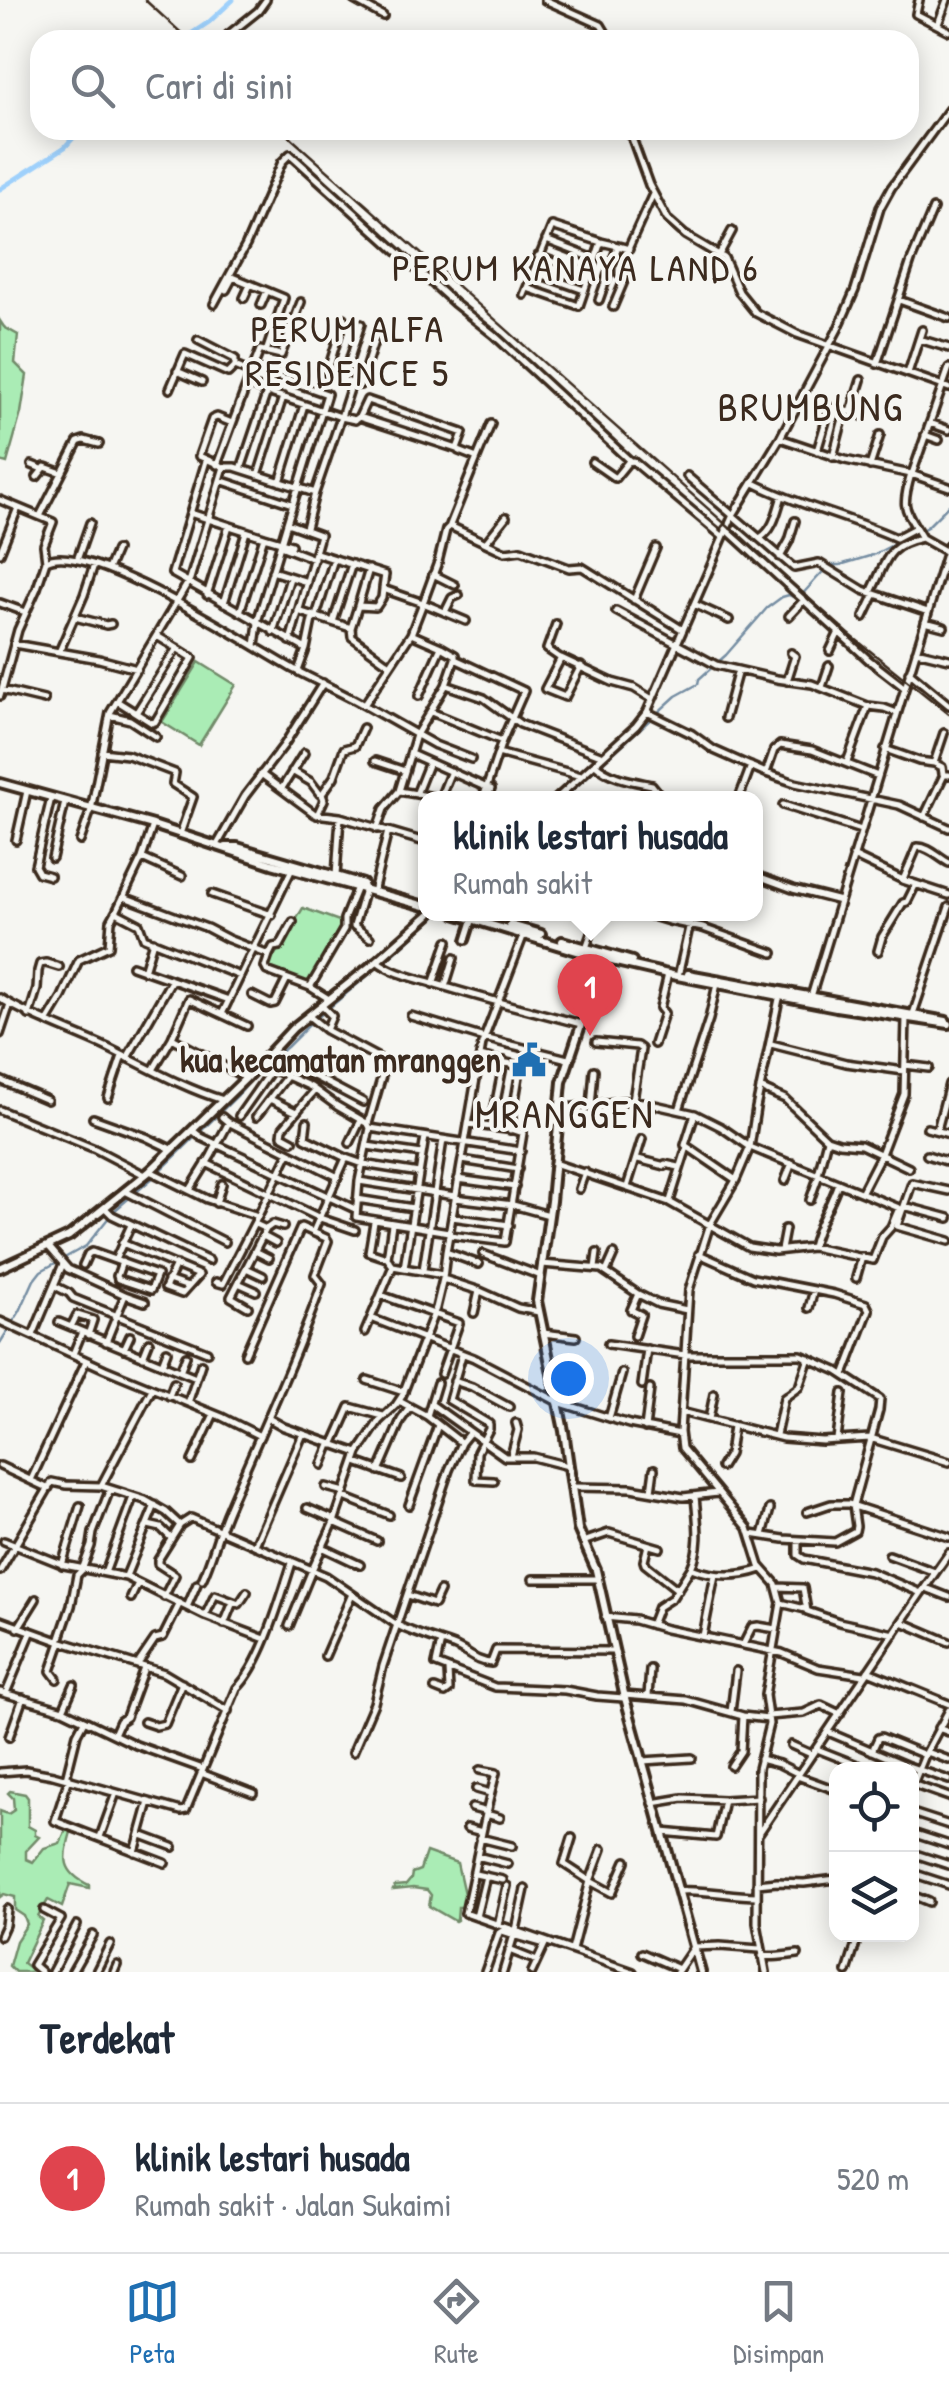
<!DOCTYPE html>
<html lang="id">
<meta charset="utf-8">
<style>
body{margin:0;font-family:"Patrick Hand",sans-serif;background:#f6f6f7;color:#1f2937}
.controls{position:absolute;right:30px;bottom:30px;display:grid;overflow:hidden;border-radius:20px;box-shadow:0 5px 25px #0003}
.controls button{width:90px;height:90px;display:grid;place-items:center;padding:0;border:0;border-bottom:2px solid #e0e1e3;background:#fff;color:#1f2937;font:50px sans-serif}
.you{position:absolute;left:568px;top:1378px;width:35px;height:35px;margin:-25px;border:8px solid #fff;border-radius:50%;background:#1a73e8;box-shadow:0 0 0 15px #1a73e833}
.badge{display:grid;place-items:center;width:65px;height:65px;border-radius:50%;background:#1f6fb2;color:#fff;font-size:32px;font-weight:700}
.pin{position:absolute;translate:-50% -82px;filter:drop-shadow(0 2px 5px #0008)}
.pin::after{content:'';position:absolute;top:52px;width:35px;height:30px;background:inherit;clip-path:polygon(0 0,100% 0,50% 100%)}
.popup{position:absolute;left:418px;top:791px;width:345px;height:130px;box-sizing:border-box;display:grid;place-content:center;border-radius:20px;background:#fff;filter:drop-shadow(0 2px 8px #0005);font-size:32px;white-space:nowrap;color:#747a83}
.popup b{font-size:38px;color:#1f2937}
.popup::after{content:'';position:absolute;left:50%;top:100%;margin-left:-20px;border:20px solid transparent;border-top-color:#fff}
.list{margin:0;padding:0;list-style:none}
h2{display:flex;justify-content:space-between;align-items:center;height:130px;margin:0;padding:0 40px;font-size:42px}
h2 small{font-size:32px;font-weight:400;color:#747a83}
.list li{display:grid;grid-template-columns:65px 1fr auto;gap:30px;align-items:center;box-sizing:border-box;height:150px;padding:0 40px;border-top:2px solid #e0e1e3}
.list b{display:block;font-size:38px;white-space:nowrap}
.list p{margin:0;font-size:32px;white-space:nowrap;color:#747a83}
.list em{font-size:32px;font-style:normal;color:#747a83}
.icon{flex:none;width:55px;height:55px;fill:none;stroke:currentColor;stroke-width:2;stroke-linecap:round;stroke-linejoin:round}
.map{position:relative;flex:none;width:949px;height:1972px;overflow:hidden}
.search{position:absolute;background:#fff;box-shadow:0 5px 25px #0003;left:30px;right:30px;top:30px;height:110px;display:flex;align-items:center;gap:25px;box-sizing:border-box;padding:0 35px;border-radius:30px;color:#747a83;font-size:38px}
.sheet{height:280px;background:#fff}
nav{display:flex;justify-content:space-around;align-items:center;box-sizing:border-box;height:140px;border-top:2px solid #e0e1e3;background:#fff;font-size:28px;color:#747a83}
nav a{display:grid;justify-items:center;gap:5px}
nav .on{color:#1f6fb2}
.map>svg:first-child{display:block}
.green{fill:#aaecb5;stroke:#728b6a;stroke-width:2.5}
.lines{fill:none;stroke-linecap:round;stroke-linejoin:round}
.stream{stroke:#768ea3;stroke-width:2.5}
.canal{stroke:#9ed0fb;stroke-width:5}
.minor-casing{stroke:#3b2a1e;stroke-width:12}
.major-casing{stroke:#3b2a1e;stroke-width:14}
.minor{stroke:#f6f6f2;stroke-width:5}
.major{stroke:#f6f6f2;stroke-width:6}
.rail{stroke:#3b2a1e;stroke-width:2.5}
.labels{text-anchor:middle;stroke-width:8;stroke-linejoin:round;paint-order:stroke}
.poi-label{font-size:35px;font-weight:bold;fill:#3b2a1e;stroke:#f6f6f2;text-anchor:end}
.neighbourhood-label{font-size:38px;letter-spacing:2.5px;fill:#3b2a1e;stroke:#f6f6f2}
.quarter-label{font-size:40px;letter-spacing:2.5px;fill:#3b2a1e;stroke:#f6f6f2}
</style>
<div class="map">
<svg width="949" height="1972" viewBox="0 0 949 1972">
<rect width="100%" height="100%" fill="#f6f6f2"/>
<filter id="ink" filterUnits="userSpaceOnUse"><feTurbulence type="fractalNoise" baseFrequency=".01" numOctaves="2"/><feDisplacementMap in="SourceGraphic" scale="20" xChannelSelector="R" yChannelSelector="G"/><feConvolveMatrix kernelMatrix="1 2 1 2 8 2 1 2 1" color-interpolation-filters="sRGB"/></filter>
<g filter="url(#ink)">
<!-- green -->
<path class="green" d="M0 321 4 327 18 335 15 363 27 375 21 413 7 463 0 461Z
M199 662 236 685 199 745 162 722Z
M303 908 342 922 309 985 267 968Z
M10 1791 25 1794 28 1798V1826L35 1830V1835L39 1837 26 1851V1859L33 1862 44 1848 60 1843 66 1830 71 1832C63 1859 62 1872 89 1885V1888L70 1884 62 1907 48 1900 38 1917 43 1921 23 1963 32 1970 30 1972H15L9 1966 16 1941 27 1924 24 1916 15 1910V1897L4 1894 0 1897V1811L8 1814 14 1810 13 1798 8 1793Z
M426 1852 457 1863 464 1894 463 1907H458L457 1920 455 1921 429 1906 431 1895 427 1890 413 1888 393 1890 395 1886 406 1885 411 1879 412 1873 420 1870Z"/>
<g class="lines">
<!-- stream -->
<path class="stream" d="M564 798 676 696 698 684 699 679 726 655 767 608 782 597 789 595 798 599 829 565H840L873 555 927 527 949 505
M317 1018 395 953 438 914
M0 1343 20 1311 34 1280 41 1271 86 1246 114 1211 155 1176 241 1092 260 1069 287 1047 311 1023"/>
<!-- canal -->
<path class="canal" d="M182 40 209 22 233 0
M0 189 65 147 80 130"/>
<!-- minor casing -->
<g class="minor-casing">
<path id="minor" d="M354 0 383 16
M545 0 601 25 610 40
M919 0 916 14 949 31
M938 24 947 0
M234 40 228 35 258 11 266 0
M629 130 649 185 667 219 685 235 724 258 739 292 756 313 797 334 949 388
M546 240 595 259
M719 255 732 231
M538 256 589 275
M533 272 584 290
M527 288 579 306 601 242 618 246
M226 290 233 277 284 298 266 352
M524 295 552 226 601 242
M244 298 250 285
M599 300 618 246 629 249
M899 300 949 318
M214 304 246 245 282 162 290 154 454 303 494 335 630 461
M261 305 267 291
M613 307 624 281 625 277 619 273V269L653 194
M919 339 949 348
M198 340 235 359V366L251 373
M877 364 911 261 933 209
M253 368 260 350 281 355 301 302
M177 371 202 382
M908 373 922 330
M343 380 361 324
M352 383 360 385 378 329
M170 389 185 354 228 373 235 366
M267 392 247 384 253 368 327 394 287 523
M851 412 863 416
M930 423 949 430
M925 435 939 440
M780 438 845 460 911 474 949 487
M459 451 477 458 491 424
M817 451 830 407 844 411
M833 457 845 411 851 412 861 380
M206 461 172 573 306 649 298 671
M592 462 615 478 628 462 633 461 722 536
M32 465 42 469
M217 465 247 384
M870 466 880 435
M224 467 199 456 212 419 217 417 232 423
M241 469 267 392 341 417 352 383 328 375 327 373 344 318
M911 474C901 509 904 507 922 538
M912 474 949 368
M258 475 283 397
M687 476 794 568 819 563 863 590 928 612
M37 477 45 467 62 473
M220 480 292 504
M280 482 304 405
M754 483C799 506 849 517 896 538L915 528
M0 500 53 522 44 545 46 561 37 588 18 630 0 696
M190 513 264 537 240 612
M40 516 78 442 84 440 99 444
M450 525 477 458
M306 528 315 493
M726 529 869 660 905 688
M264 537 291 545 289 549
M760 538C774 530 777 511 782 496
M486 542 506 517
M280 546 314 559
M0 553 18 508
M316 553 385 575 383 588
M780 557 789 541 795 521
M77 560 90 523
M46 561C87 538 253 647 295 670 318 682 341 692 364 705L411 634 423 603 466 621
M108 569 116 550
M272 571 307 582
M433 574 455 585
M871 592C886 563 885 545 922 538L945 551
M207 595 229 526
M634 600 656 548
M0 603 25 612
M224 603 246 532
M694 604 729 620
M358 606 369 569
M298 611 351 628
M616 611 716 665 777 679 812 684 868 706 884 708 897 713
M445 612 452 598 459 595
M789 616 804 600
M75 617 106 625 111 624
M864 617 875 594
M257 622 287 523 320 535 290 641
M333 622 352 564
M925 622 944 627
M556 624 547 649 560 658
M273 632 290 578
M411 634 441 647 419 696
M14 644 99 659 137 669
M255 646 258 623
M441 647 455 655V659
M306 649 312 620 316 616 334 559
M830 651 839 632
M916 651 949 659
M59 652 84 595 94 565
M389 664 352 637 351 628 358 606 376 607 382 598 383 589 423 603 438 562 446 530 450 526 505 552 521 550 569 568 582 567 683 630
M581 666 565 697 545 689 561 658 612 682 634 688 652 699
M909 672 949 705
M787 681 795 656 791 653
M446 685 484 698 520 724 603 756
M822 687 829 666
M2 690 44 700
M117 701 152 723 155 722 193 658 157 636
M364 705 435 745 471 759
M431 712 502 741
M647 712 692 734 714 750 766 773 795 783 899 805 949 828
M136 713 177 648
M110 715 130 720 156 737
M725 718 738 670
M885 749 919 761 934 763
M102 752 128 755 175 773 173 784 193 797 180 834
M498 753 581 776
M411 754 485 787
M375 761 405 771
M847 762 868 706
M595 764C610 778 632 781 652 785L656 790 653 798
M292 771 311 782 320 794
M766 773 774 750 780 745 812 750 878 776
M261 774 315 814 340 817 425 842
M943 774 942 767 934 763 944 733
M485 787 491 789 487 798
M282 788 304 753
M399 791 440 798
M417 792 429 762
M440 798 451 771
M557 798 636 726 647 712 733 515 780 438 838 329 855 290 880 208 891 188 949 109
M739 798 751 766
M783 805 861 830
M317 815 324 800 322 794 334 777 344 749 355 746 363 728
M924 817 944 775H949
M153 825 142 858 116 912 139 924 144 938 240 976
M377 829 384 809 399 791 416 735 446 685 455 659 524 691 502 741 483 798
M16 840 27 791
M80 841 91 810 110 713 190 579 224 467H235L315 493 341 417 355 420 359 417 457 449 463 433 367 400 359 417
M217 845 245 796 284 745 323 683
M853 856 903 880 949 895
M52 858 65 802
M142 858 182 876
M755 875 793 889 840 901
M50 876 39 873 35 866 51 798
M336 876 340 817
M903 880 917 847C928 846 939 858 949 863
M374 888 388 831
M365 889 354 926 370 938
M212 894 272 915
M124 897 207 928 228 939 269 955 265 967 267 971 310 987 329 999
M646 914 669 921 703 928 773 953
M466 940 473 918
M586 948 598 914
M878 951 882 937 903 903 907 902 916 884
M269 955 273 947 280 946 293 922
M377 961C393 974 416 978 436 984 484 999 533 1011 581 1024
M132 966 229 1000
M144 971 153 941
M679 972 692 914
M433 984 448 941
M310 987 344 929V919L357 887
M445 987 454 958
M252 995 270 1004 275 1003 287 979
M0 998C34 1019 72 1031 108 1048 145 1066 183 1088 223 1100
M810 1000 949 544
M322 1006 332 1016 326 1030 386 1062 368 1124
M222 1014 292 869
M913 1014 949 907
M29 1015 37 989 38 971 40 964 46 963 59 967
M411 1016 484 1038 568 1059
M310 1017 326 1030
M47 1022 62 997 79 960 109 946 111 921 116 912
M0 1034 10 1004
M172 1038 246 1078
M596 1042 637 1046 641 1049 633 1100
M654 1044 664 1013 660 1008 668 974
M771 1044 846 1063 904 1071
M270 1053 363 1102
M480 1056 515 1065 520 1070 510 1130
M127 1058 171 981
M262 1062 272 1069 311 1087 337 1106 368 1124 370 1128 521 1151
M905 1065 929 1068
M153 1070 172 1038 189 999 247 1026
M0 1080 47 1100
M760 1088 785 1099 827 1139 839 1143 861 1145 909 1168
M108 1098 122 1056
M270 1099 296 1112
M591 1107 594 1070
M0 1110 95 1149 145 1175
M679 1110 709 1019 717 984
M695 1114 685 1145 736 1180
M239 1116 272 1069
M222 1117 228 1122 338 1177
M256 1117 287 1076
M93 1118 146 1137 171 1149
M307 1122 305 1138 346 1158 313 1232
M491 1127 504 1061
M370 1128 359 1181 356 1217 449 1232
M927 1128 949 1134
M192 1130 201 1137 355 1209
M937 1130 949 1084
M293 1141 282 1135 283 1128 315 1090
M350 1143 361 1120
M367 1146 422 1154
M927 1155 949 1162
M346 1158 363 1164 419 1173
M638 1159 665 1166V1164L679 1167
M462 1160 518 1169
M206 1163 320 1218 355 1230
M554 1163 669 1202 749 1247 775 1251 812 1247 873 1260 882 1237 891 1227 899 1208 750 1147 721 1127 695 1114 633 1100 559 1109
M150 1171 207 1199 258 1216 289 1153
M818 1174 827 1139
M458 1179 515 1187
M359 1181 455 1196
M785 1181 792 1163
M627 1187 642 1139
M579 1189 585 1172
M190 1190 211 1156 228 1124
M125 1191 225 1242
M862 1191 881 1154 904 1094 906 1018
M949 1191 912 1183 897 1226 949 1241
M455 1198 513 1205 549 1215
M357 1199 413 1208
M810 1200 819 1175
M670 1201 687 1147
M216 1203 222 1184
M904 1206 949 1218
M105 1208 112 1215 209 1261
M452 1217 509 1225
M374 1222 369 1252 387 1258 393 1266
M255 1224 266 1229 273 1224 283 1227
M450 1235 505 1242 523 1133 514 1130 468 1124
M263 1236 276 1243
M122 1243 199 1275 182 1294 165 1288 176 1265
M49 1247 68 1269 125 1295
M812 1247C817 1223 831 1206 838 1183
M781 1250 785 1229
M255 1251 269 1258
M446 1252 479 1264
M483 1254 541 1276
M699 1254 753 1278 834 1294 866 1304 869 1310 844 1375
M387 1258 392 1224
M115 1260 131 1225
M542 1264 601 1269 638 1294 658 1304 687 1310
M83 1265 88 1254 92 1252 157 1275 151 1290 118 1279 117 1276 122 1262
M246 1268 263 1276
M404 1268 425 1137
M595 1268 597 1253
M423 1270 443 1140
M606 1272 614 1254
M856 1278 862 1257
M443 1279 480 1291 518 1308 539 1312
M168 1280 188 1287
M216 1282 223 1284 258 1216
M238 1283 256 1291
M55 1286 69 1293 73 1298 207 1352
M381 1295 459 1323 441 1374
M248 1307 231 1297 266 1229
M809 1308 814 1290
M474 1313 479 1291
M371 1318 474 1358 558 1402 629 1424 680 1434
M0 1321 105 1369 222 1417 260 1436
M59 1322 196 1378
M71 1327 77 1315 93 1320 88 1335
M365 1332 393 1266 443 1275
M543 1333 576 1337
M33 1335 63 1264
M634 1336 641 1315 631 1310 638 1294
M106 1342 125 1295 145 1302
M608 1344 685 1355H801L837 1371 880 1399 879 1410 853 1505 856 1526 855 1531 835 1542 784 1539 751 1534
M124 1349 130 1336
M73 1354 82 1332
M462 1355 449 1400 489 1424V1429L477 1452 476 1480 494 1481
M143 1357 149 1342
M162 1364 167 1351
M180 1371 186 1356
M367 1380 404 1392
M454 1381 472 1387 509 1407
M642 1385 647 1349
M169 1396 174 1383
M399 1401 427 1416 459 1441
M188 1403 201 1364
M431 1404 505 1457H533L568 1466
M681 1412 783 1438 822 1441 870 1438 949 1462
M427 1416 437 1383
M268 1418 284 1427 358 1453
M609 1418 622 1373
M709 1419 714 1394
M645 1428 650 1389
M776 1435 784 1398 799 1387 809 1358
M837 1439 843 1393
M333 1445 350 1407 383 1416
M511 1456 518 1430 516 1423
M192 1461 214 1414
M356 1462 401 1478
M322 1465 330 1445
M0 1466 47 1488
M721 1467 729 1454 733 1426
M379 1471 401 1420 410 1407
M31 1480 86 1361
M101 1486 152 1389
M326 1487 345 1492
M572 1487 631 1488 683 1497 718 1493
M110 1489 93 1533 91 1546 82 1570 77 1575 71 1606 59 1641 164 1673 228 1711
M651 1491 654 1469
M344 1497 389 1515
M409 1505 438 1425
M307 1508 335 1520
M807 1512 831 1504H848L949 1537
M334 1522 377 1541
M148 1525 161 1528 171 1538
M763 1535 770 1509
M4 1541 64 1565 126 1577 205 1616 265 1639
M583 1542 609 1533 660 1548
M255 1545 303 1434
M648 1545 644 1561 645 1564 678 1590
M322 1547 360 1565
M889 1555 935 1572
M62 1565 80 1506
M691 1568C702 1545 697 1521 695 1496
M0 1571 52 1482 66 1485 101 1486 145 1500 166 1512 180 1525 191 1518 326 1576 397 1625C415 1634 434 1639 453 1646 467 1651 475 1662 491 1663L496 1650 613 1651
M105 1573 133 1497
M126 1576 155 1505
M533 1579H598
M202 1580C212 1559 217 1536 226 1514 258 1438 294 1363 322 1284L315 1275 328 1241 326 1238 301 1227 245 1354
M777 1587 803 1588 807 1611 839 1622 894 1634
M926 1588 949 1597
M921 1593 949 1553
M408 1595 434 1604 440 1591
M164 1597 175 1575 158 1564V1560L180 1525
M131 1598 138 1583
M781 1603 805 1609
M187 1607 197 1584
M205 1616 215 1595 239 1604 247 1592
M605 1617 635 1620 666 1629 782 1653 818 1668 864 1675
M0 1620 58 1641
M902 1622 949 1642
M224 1624 233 1602
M651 1625 658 1607 672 1598 691 1568C714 1577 739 1577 762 1569
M289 1626 312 1570 334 1522 358 1453 379 1421 396 1405 402 1396 436 1308 443 1279 446 1252 482 1044 524 934
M18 1628 36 1599
M703 1636 715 1575
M441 1642 436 1664 495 1687 565 1690 597 1696 624 1698
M743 1645 752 1627 758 1626 776 1629
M325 1656 352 1594
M138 1664 155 1639 163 1637 180 1603
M868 1671 949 1704
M57 1679 51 1671 61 1642
M435 1689 445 1693 449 1690 448 1670
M0 1692 63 1710 136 1745 203 1769
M6 1693 31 1633
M624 1695 686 1700 743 1716 768 1719
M648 1696 650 1669
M63 1710 74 1685
M731 1712 736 1671
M768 1716 804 1713 821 1705 840 1714
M144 1722 156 1726 165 1724 182 1683
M938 1728 949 1732
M115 1732 120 1721 126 1717 144 1668
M828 1732 908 1766 949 1780
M9 1737 23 1698
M791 1745 811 1754
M817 1749 870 1770
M872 1751 878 1738 881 1737 925 1755
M353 1752 374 1703 383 1666 449 1470 461 1443 470 1432
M927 1752 949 1760
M760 1759 779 1764 799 1774
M642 1761 692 1758
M731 1766 741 1751 743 1716
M480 1770 496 1773C483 1820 476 1866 465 1913L633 1972
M0 1772 26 1770 53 1775 181 1811 186 1810 237 1688C262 1664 281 1597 292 1563
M201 1773 253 1793
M797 1776 836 1790
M66 1778 77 1734 84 1721
M69 1778 55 1821 165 1863
M912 1784 949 1797
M912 1787 925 1755 949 1710
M476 1789 490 1793
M653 1803 683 1798 724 1800 759 1798
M472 1808 487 1812
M912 1813 949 1825
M486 1814 500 1818
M467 1828 482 1832
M662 1832 716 1837 724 1800
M759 1833 921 1593 871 1572 804 1559 798 1555V1540
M912 1833 949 1845
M141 1835 173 1847
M100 1837 116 1793
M480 1838 512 1846
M572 1838 564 1864 590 1881 602 1849
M135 1852 149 1802
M912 1853 949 1865
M477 1856 508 1864
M912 1873 949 1885
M475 1874 503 1880
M757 1884 777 1882 804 1883 836 1879
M679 1891C705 1889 730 1896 757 1896
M912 1895 929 1902
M476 1917 486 1876
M498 1925 507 1886
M516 1930 525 1889
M0 1936 5 1925 7 1909
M509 1950 537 1961
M572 1950 590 1881 612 1893 626 1861
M642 1953 679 1969
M762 1956C774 1958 786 1955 798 1954
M41 1972 33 1965 61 1919 44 1910
M52 1972 77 1925
M72 1972 93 1935
M96 1972 110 1944
M114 1972 117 1965
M485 1972 499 1933 502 1931 514 1935 515 1934
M503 1972 514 1935 545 1944 532 1972
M677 1972 694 1947 720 1946 760 1949
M766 1972 757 1923 758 1769 769 1724 765 1695 781 1603 776 1584 760 1566 748 1528 682 1448 680 1432 689 1290 710 1224 736 1180 750 1147 756 1108 780 994
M847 1972 859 1934"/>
</g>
<!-- major casing -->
<g class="major-casing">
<path id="major" d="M0 783 153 825 272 864 425 906
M226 847H237L363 884
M455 914 603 959 672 975 836 1007 949 1024
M510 925 541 934
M562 941 632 961
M605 953 562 1082 551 1201 537 1301 564 1431 578 1529 596 1570 625 1698 701 1972
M688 974 946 1021
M0 1268 69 1236 150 1171 246 1078 293 1028 377 961 430 914"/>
</g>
<!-- minor -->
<use href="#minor" class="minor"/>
<!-- major -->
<use href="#major" class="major"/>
<!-- rail -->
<path class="rail" d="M145 0 189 40
M282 130 849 634 949 714"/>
</g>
</g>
<!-- icons -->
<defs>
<g id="civic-bare" transform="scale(2.7)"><path d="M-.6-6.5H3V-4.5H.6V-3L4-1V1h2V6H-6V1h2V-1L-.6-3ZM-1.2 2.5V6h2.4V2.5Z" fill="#1f6fb2" stroke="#f6f6f2" stroke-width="2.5" paint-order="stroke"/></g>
</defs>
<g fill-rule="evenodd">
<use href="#civic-bare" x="529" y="1060"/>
</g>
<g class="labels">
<!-- poi labels -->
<g class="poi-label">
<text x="501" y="1072">kua kecamatan mranggen</text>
</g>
<!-- neighbourhood labels -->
<g class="neighbourhood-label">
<text x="576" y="281">PERUM KANAYA LAND 6</text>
<text x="348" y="342">PERUM ALFA<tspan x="348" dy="44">RESIDENCE 5</tspan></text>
</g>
<!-- quarter labels -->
<g class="quarter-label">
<text x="811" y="421">BRUMBUNG</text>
<text x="565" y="1128">MRANGGEN</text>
</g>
</g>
</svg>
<div class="controls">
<button><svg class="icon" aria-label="locate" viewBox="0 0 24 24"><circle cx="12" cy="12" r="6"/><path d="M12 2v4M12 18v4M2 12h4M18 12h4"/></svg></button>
<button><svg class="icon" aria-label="layers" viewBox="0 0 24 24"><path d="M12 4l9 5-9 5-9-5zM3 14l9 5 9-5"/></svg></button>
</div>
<div class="you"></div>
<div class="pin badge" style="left:590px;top:1036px;background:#e0444e">1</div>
<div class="popup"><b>klinik lestari husada</b>Rumah sakit</div>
<div class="search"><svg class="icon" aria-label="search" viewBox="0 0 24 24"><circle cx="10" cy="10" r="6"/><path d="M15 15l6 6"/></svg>Cari di sini</div>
</div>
<section class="sheet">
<h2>Terdekat<small></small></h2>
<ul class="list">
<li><span class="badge" style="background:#e0444e">1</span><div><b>klinik lestari husada</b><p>Rumah sakit · Jalan Sukaimi</p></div><em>520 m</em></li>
</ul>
</section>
<nav>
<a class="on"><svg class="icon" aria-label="map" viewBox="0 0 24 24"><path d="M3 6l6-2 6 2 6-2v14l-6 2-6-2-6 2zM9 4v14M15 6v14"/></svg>Peta</a>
<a><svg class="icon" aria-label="directions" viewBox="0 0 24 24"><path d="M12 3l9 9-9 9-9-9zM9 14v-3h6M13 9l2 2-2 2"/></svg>Rute</a>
<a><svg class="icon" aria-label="saved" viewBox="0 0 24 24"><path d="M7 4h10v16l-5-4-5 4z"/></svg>Disimpan</a>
</nav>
